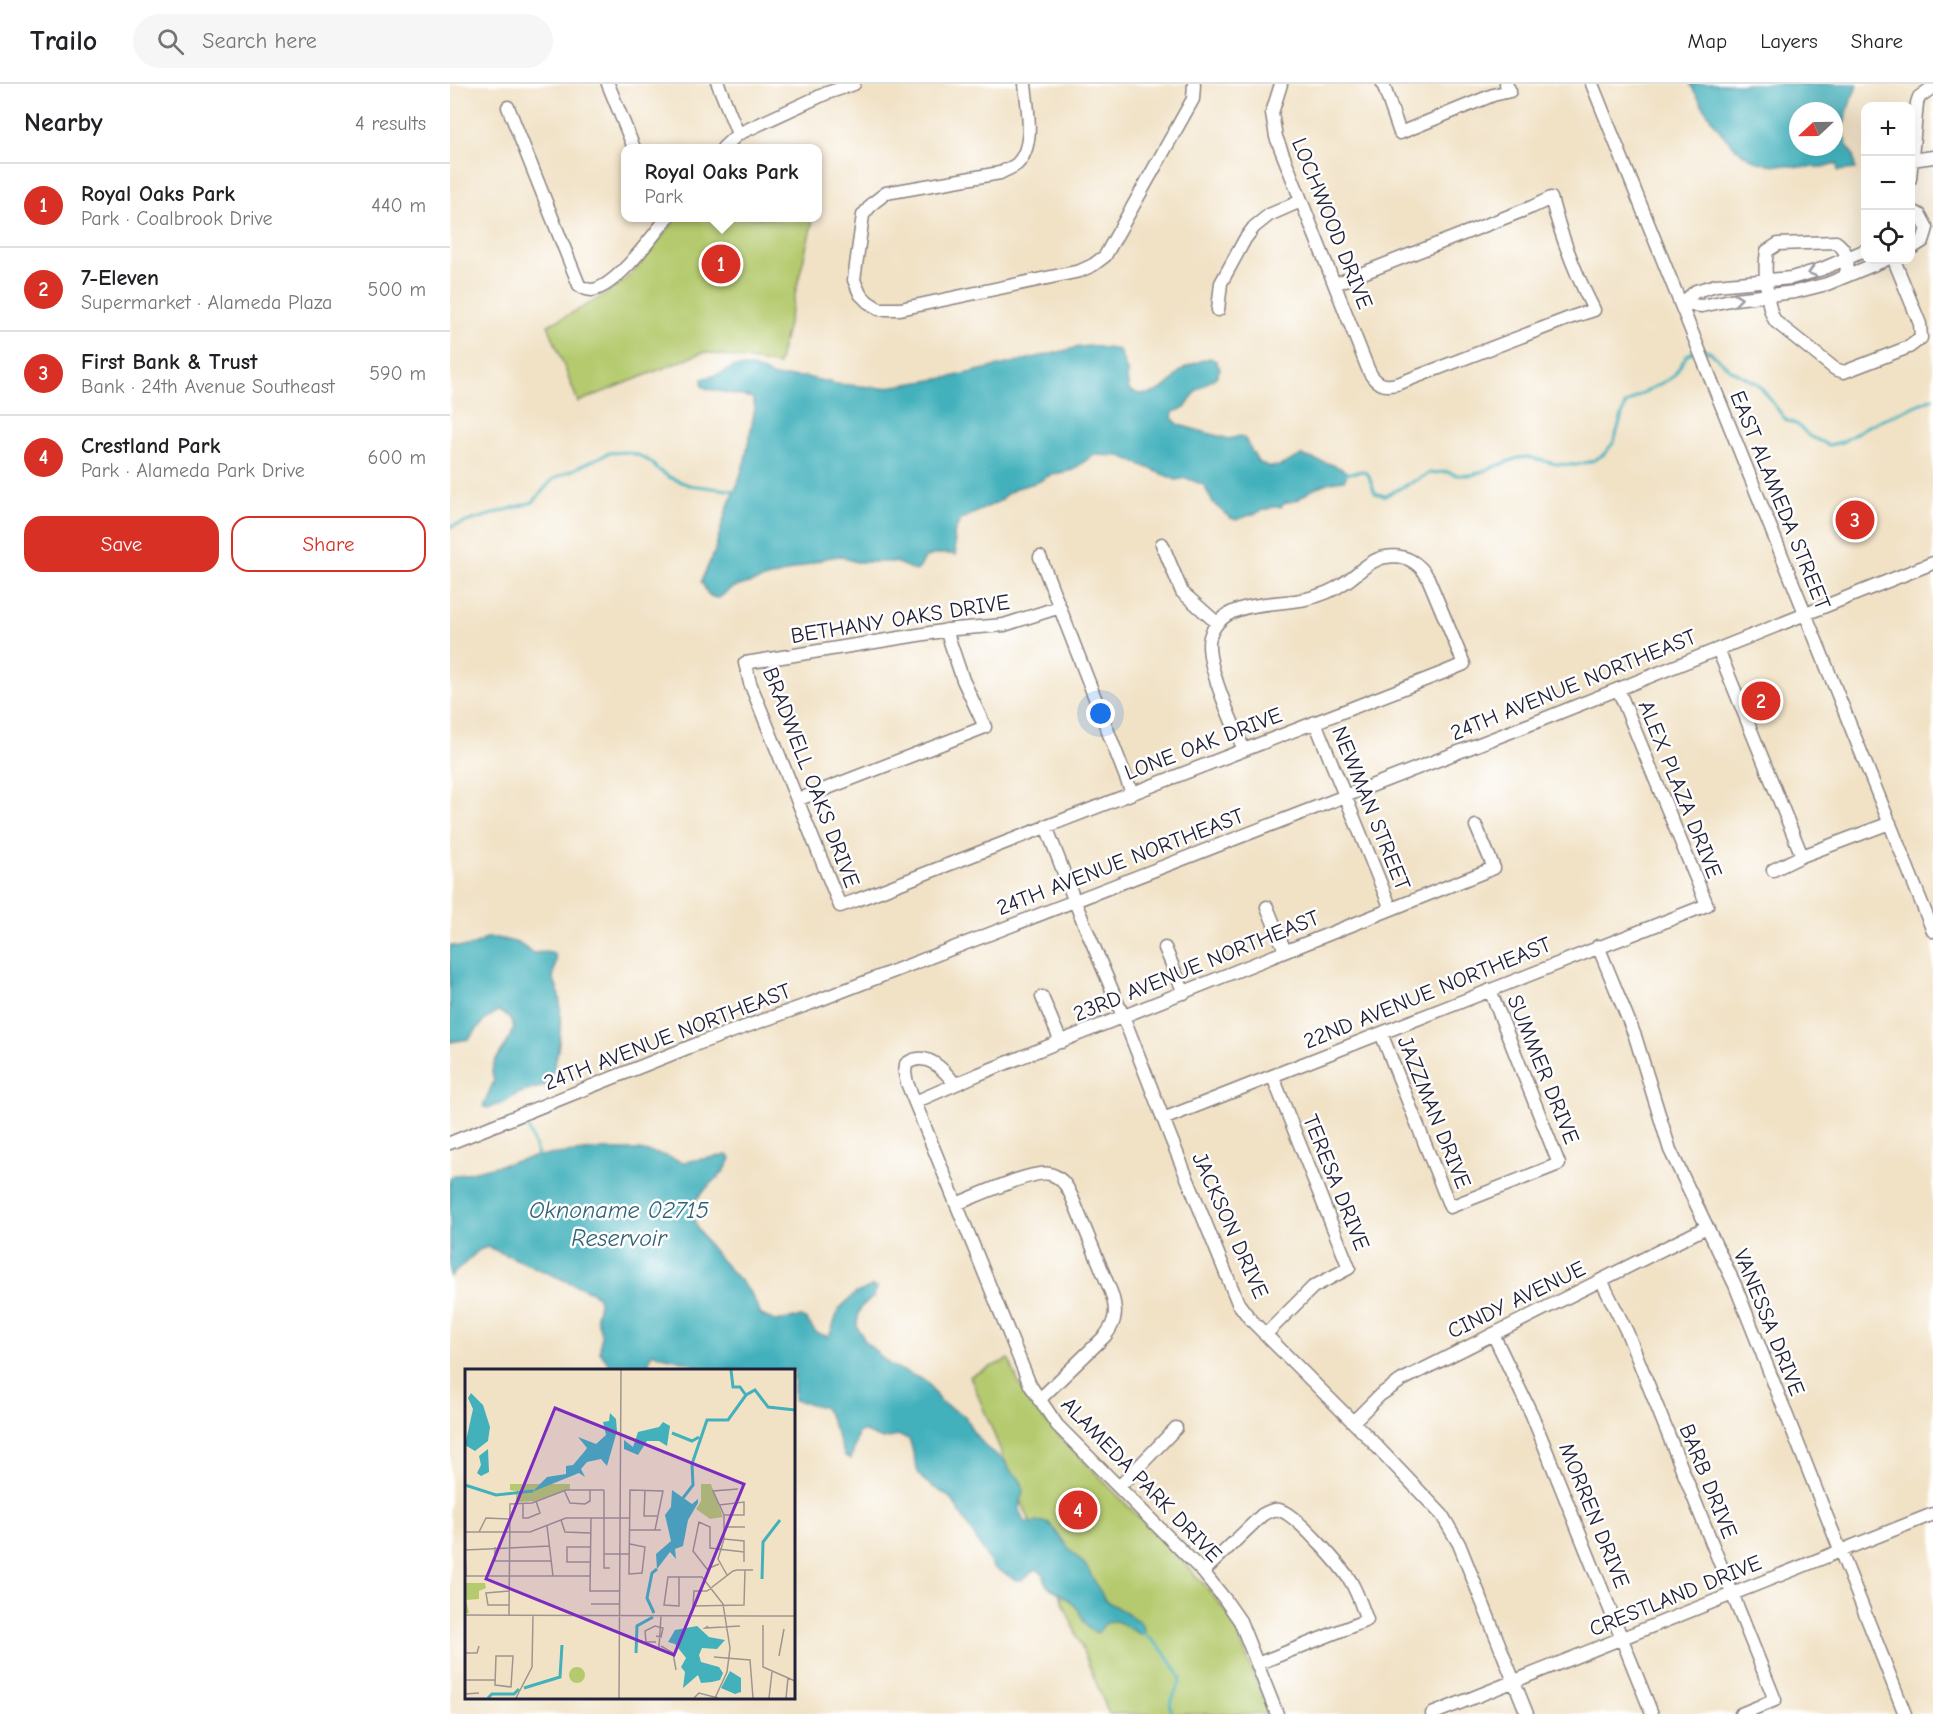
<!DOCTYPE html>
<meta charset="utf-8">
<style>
body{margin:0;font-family:"Comic Neue",sans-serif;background:#f6f6f6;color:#202124}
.controls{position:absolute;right:18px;top:18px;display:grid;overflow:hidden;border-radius:12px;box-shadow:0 6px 24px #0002}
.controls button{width:54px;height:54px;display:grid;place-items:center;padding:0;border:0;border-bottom:2px solid #e0e0e0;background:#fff;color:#202124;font:30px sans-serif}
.compass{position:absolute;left:1339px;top:18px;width:54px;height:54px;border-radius:50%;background:#fff;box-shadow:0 6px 24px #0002;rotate:248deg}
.you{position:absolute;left:651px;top:630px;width:21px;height:21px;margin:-15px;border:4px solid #fff;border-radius:50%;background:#1a73e8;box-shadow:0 0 0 9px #1a73e833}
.badge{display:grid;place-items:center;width:39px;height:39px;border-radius:50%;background:#d93025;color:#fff;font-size:20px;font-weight:700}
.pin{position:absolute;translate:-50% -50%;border:3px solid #fff;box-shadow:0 2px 6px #0006}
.popup{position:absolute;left:171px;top:60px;width:201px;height:78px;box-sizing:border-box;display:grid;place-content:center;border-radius:12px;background:#fff;filter:drop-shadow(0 2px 4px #0005);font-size:20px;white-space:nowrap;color:#757577}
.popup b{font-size:22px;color:#202124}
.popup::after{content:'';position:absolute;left:50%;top:100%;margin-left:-12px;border:12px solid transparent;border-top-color:#fff}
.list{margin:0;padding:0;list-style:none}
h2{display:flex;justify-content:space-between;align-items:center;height:78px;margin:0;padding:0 24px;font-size:26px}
h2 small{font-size:20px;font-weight:400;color:#757577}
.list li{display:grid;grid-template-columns:39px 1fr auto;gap:18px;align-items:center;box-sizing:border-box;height:84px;padding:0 24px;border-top:2px solid #e0e0e0}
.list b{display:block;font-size:22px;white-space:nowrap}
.list p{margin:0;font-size:20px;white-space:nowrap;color:#757577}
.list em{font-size:20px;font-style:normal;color:#757577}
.actions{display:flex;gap:12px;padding:18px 24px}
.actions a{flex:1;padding:14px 0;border:2px solid #d93025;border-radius:18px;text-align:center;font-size:21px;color:#d93025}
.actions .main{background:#d93025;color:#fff}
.icon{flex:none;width:33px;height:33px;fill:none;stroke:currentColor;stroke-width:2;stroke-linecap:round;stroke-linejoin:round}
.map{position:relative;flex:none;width:1483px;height:1630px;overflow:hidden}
header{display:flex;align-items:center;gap:36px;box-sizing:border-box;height:84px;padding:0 30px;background:#fff;border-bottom:2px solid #e0e0e0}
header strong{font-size:28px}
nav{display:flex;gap:33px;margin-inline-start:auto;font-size:21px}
.search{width:420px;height:54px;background:#f6f6f6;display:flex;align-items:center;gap:15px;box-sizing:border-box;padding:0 21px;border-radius:33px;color:#757577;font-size:22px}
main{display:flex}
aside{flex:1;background:#fff}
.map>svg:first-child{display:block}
.green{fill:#b5ca6e;stroke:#6c7654;stroke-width:1.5}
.water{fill:#42b1bc;stroke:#326a7c;stroke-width:1.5;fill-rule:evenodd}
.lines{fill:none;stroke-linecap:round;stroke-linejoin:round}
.stream{stroke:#42b1bc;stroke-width:3}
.minor-casing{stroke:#8a8280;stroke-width:15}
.minor{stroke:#fff;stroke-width:12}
.oneway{stroke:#9c9ca7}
.labels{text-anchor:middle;stroke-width:5;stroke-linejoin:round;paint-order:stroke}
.street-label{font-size:22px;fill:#22223b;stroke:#fff}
.water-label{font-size:24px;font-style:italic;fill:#306275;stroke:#fff}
.inset-river{fill:none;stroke:#42b1bc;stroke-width:3}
.inset-road{fill:none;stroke:#9e958e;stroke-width:1.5}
.view{fill:#7b2cbf;fill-opacity:0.15;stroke:#7b2cbf;stroke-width:3}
.inset-edge{fill:none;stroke:#22223b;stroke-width:3}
</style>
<header>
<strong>Trailo</strong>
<div class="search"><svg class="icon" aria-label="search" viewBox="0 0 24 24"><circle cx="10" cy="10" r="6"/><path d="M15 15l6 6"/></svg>Search here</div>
<nav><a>Map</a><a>Layers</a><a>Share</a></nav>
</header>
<main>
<aside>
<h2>Nearby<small>4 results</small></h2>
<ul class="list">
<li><span class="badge">1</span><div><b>Royal Oaks Park</b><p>Park · Coalbrook Drive</p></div><em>440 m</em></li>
<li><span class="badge">2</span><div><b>7-Eleven</b><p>Supermarket · Alameda Plaza</p></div><em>500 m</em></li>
<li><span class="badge">3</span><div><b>First Bank &amp; Trust</b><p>Bank · 24th Avenue Southeast</p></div><em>590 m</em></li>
<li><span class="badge">4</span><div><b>Crestland Park</b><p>Park · Alameda Park Drive</p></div><em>600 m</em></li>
</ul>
<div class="actions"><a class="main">Save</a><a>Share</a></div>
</aside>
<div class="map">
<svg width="1483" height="1630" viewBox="0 0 1483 1630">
<rect width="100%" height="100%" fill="#fff"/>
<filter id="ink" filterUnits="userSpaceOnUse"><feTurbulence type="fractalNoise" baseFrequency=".0167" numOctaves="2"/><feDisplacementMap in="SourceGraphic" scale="12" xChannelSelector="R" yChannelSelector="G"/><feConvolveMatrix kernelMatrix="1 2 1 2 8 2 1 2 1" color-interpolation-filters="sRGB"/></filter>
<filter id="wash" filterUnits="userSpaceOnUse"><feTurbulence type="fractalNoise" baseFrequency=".008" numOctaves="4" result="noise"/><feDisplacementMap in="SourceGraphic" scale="24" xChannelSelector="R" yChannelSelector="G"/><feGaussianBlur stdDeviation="1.35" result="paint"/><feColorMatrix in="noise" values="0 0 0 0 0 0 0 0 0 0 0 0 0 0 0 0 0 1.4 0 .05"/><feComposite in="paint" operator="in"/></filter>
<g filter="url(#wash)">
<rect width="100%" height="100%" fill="#f1e2c6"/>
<!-- green -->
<path class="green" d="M227 134H358L362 140 328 281 254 268 128 318 98 241C123 229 147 217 170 200 192 182 209 155 227 134Z
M559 1275 568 1298 596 1338 753 1499 778 1530 786 1545 819 1630H659L520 1292Z"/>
<!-- water -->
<path class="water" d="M1240 0H1408C1401 14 1389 44 1396 59 1403 72 1404 68 1405 85L1388 87 1387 80C1372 85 1357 83 1341 82 1331 81 1319 81 1309 78 1277 67 1256 27 1240 0ZM1348 27H1384V63H1348Z
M640 262 669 266 678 290 677 296 679 306C694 315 712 308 723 296 726 292 728 288 733 285 741 280 750 277 760 274L766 277 770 285 766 293 747 306 735 324 723 328 722 334 729 341 743 345 779 355 790 352 795 355 808 378 819 383 830 382 852 371C867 378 884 378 898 389L894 396C882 397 872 400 862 406 850 412 851 418 836 418L831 423H823L786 436 779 433 763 419 754 401 736 394 726 396 671 372 643 371 623 386 600 391 588 398 567 404 555 411 552 416 510 436 504 450 506 471C496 469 484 470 475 474L469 485 466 487 445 478H406L389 472 376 474 331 490 282 504 269 514C256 514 256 505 251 497L264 469 277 424 288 399 295 376 305 324 303 314 258 305 252 302V295L273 289 283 283H303L324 293H356L387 300 432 304 501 293 630 263Z
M37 854H48L68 859 83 869C111 866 107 869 103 895 113 907 111 949 108 965 107 976 102 987 100 998L97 1001 67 1010 54 1019 37 1024 33 1022 44 997 42 987 45 977 57 959 64 943C60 934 57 931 48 927L34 937 19 955 0 958V861C16 865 23 863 37 854Z
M144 1066H189L213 1071 233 1078 277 1071 281 1074C274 1095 251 1103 244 1120 234 1144 284 1188 298 1206 304 1213 307 1223 311 1231L325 1237 351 1233 357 1236 365 1248 379 1253 389 1225 405 1210 422 1202 427 1204 423 1213 412 1222 408 1231 407 1242 415 1257 440 1281 476 1297 491 1319 515 1332 523 1348 538 1365 554 1376 561 1388 567 1392 572 1399 573 1406 570 1425 573 1437C584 1442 590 1435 599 1439L621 1467 636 1482 655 1516 690 1538 694 1545V1551C683 1550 668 1531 657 1539 653 1541 651 1546 647 1549 629 1541 636 1533 625 1522 617 1513 608 1508 597 1502L592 1488 586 1485 572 1496H566L543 1483 503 1417C494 1407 480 1404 471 1393 464 1385 464 1366 459 1355L449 1352 433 1355 412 1347 408 1349C405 1358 404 1366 401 1375L395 1372 379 1331 373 1323 344 1316V1286H251C244 1277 215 1274 202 1269L199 1276 200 1286H163L150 1268 151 1249 146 1232 149 1220 148 1213 144 1209 38 1163 29 1166 0 1193V1093L88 1072Z"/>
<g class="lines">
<!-- stream -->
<path class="stream" d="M1252 265 1260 268 1281 286 1308 300 1336 336 1348 341 1359 352 1379 361 1392 358 1416 343 1483 314
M895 390 912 387 918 390 925 409 935 412 980 389 998 388 1006 391H1022L1068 374 1078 373 1106 380 1126 381 1142 377 1153 371 1164 358 1175 321 1191 310 1223 293 1237 271 1246 266
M0 443 83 418 103 395 159 369 176 368 188 371 201 378 207 385 219 393 239 401 286 407
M78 1043 89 1075
M692 1549C710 1561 721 1575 731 1595L720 1621 722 1630"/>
</g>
</g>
<g filter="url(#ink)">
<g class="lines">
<!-- minor casing -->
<g class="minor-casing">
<path id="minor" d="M158 0 184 64
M268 0 288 50
M575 0C577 24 586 61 567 80 562 84 555 86 550 89L436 109 423 119 413 131 404 196 410 210 418 218 429 225H450L630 187 643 181 655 172 743 15 744 0
M831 0 822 29 826 53 918 285C925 301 935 304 950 299L1122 233 1144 226C1126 191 1111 152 1101 114L1082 123 885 200
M933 0 950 49 1043 11 1060 7 1056 0
M1142 0 1483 847
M58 23 129 201C133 204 136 206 142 206 166 203 202 153 217 134
M273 64 288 50 377 9 404 0
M1462 76 1483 73
M1460 95 1467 19 1469 13 1483 3
M1460 126 1470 131 1477 144 1473 157 1460 165
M1395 192C1400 178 1398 167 1386 158L1328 160 1317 167C1314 183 1316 225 1326 238L1385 285 1394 288 1459 263 1471 254 1470 240 1444 176
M1231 220 1252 222 1285 215 1345 208 1377 200 1435 176
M1231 220 1246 207 1266 201 1341 194 1372 185 1416 166
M768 226 771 199 795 155 804 143 819 131 851 117
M712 460 732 508 767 539
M590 473 682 709
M610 523 554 541 505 545 295 579 300 599 390 822 407 816 995 588 1014 580 978 494C969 478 954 470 936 473 920 475 907 491 894 499 883 507 869 512 856 515 825 522 771 515 760 553 753 576 784 642 794 666
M1268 565 1352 772
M865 638 941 825
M347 716 535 643 513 596 496 546
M596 742 625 818 673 932 720 1052 788 1219 800 1235 916 1351 992 1431 1009 1460 1077 1630
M1323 786 1352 772 1440 739
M817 823 835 867
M1148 862 1185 952 1220 1066 1285 1201 1455 1630
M715 864 734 909
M592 913 611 958
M931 949 1000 1123 1109 1080 1040 906
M505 1000C494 986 476 965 456 980L455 989 457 999 580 1301 607 1341 753 1488 774 1514 790 1537 827 1630
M465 1018 529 990 1044 784 1026 742
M713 1035 1257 821 1168 605
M0 1059 247 960 359 920 1086 638 1483 479
M506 1120C525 1113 583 1085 600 1090 614 1094 619 1106 624 1118L661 1208C667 1225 667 1237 655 1252L589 1316
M1151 1196 1177 1248 1325 1616 1291 1630
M1043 1250 1082 1331 1202 1630
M815 1251 863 1203 899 1184 823 993
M903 1338 930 1311 952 1296 1257 1143
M669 1403 726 1344
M753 1488 812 1431C817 1428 823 1425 829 1426 845 1429 892 1483 901 1498 908 1510 912 1523 917 1536L807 1580
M982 1630 1483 1430"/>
</g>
<!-- minor -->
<use href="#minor" class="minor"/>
</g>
<!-- one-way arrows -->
<defs><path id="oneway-chevron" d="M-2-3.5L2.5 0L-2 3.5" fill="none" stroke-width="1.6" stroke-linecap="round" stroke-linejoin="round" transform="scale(1.5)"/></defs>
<g class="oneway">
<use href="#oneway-chevron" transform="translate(1362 188) rotate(162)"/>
<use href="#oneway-chevron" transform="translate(1288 215) rotate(-7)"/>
</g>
</g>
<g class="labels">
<!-- street labels -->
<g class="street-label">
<text transform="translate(883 139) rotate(68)" y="8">LOCHWOOD DRIVE</text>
<text transform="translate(1331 416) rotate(68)" y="8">EAST ALAMEDA STREET</text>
<text transform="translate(450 534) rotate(-9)" y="8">BETHANY OAKS DRIVE</text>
<text transform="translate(1123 600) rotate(-22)" y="8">24TH AVENUE NORTHEAST</text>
<text transform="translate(753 659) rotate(-21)" y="8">LONE OAK DRIVE</text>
<text transform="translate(362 693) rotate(69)" y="8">BRADWELL OAKS DRIVE</text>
<text transform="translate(1231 705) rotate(68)" y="8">ALEX PLAZA DRIVE</text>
<text transform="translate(922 724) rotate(68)" y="8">NEWMAN STREET</text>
<text transform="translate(670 777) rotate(-21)" y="8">24TH AVENUE NORTHEAST</text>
<text transform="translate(746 881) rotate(-22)" y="8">23RD AVENUE NORTHEAST</text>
<text transform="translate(977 908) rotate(-22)" y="8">22ND AVENUE NORTHEAST</text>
<text transform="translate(217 952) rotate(-21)" y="8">24TH AVENUE NORTHEAST</text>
<text transform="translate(1094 985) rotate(68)" y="8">SUMMER DRIVE</text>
<text transform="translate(985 1028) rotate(68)" y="8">JAZZMAN DRIVE</text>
<text transform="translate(887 1098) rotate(68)" y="8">TERESA DRIVE</text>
<text transform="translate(781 1141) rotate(66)" y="8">JACKSON DRIVE</text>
<text transform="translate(1066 1215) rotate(-26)" y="8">CINDY AVENUE</text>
<text transform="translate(1320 1238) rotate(68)" y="8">VANESSA DRIVE</text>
<text transform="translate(692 1395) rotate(46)" y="8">ALAMEDA PARK DRIVE</text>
<text transform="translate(1259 1397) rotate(68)" y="8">BARB DRIVE</text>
<text transform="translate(1145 1431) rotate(68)" y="8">MORREN DRIVE</text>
<text transform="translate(1225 1511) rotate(-22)" y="8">CRESTLAND DRIVE</text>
</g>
<!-- water labels -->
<g class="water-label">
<text x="169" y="1134">Oknoname 02715<tspan x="169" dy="28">Reservoir</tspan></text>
</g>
</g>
<!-- overview -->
<g transform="translate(15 1285)">
<rect width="330" height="330" fill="#f1e2c6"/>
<path d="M45 115H105V120L70 132 51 133V122L45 121ZM236 115H246L258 148 245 150 231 140 236 132ZM0 214H20L21 219 14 222V230L1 231 4 244H0ZM104 306a8 8 0 1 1 16 0a8 8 0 1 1-16 0Z" fill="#b5ca6e"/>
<path d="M6 24 18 36 25 58 23 72 10 82 0 76 8 40 3 29ZM145 44 151 50 152 62 142 97 136 90 122 93 116 100 120 108 114 104 67 123 82 108 101 105V97L108 96 119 83 122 79 113 68 131 75 141 66 138 53 144 52ZM198 53 205 57 202 77 194 72H182L173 86 159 80V71L168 78 173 63 194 58ZM23 80 24 103 16 107 12 104 16 96 14 87ZM207 121 227 135 233 130V134L223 151 218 177 210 180 211 190 205 183 192 200 191 185 206 172 200 146 206 138ZM232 257 244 268 260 271 252 280 237 279 234 286 236 293 254 298 258 304 255 311 247 313 236 314 233 306 218 319 220 303 216 298 221 289 210 275 203 273 210 261ZM265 302 276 309V323L270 325 256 319Z" fill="#42b1bc"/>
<path class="inset-river" d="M266 1 268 18H275L280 25M207 64 227 72 234 68M0 116 31 126 68 122M218 129 228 116 227 95 242 51H263L281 26 290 21 303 38 330 41M297 210 298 173 315 151M189 244 182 229 187 204 192 200M171 284 172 257 188 248M59 319 95 308 97 276M23 329 27 325H49L54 320"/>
<path class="inset-road" d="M99 121 105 134 120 135 125 132V121M139 121V199H145M180 121 179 147H192M58 134V149H63L75 144 71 132M254 136 279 133V146H259M126 149 125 222H154M96 151 100 163 125 164M82 157 88 207M260 158H280M165 161H196M0 163H65L101 149H165M14 163 21 149 44 150M259 170 279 172V193M165 175 180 178 177 204 164 205V202L165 124V121L198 122 190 161M30 178V192H87M0 180 1 207H125M0 181 85 177M139 185H164M125 193H102V178H125M254 195 242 200 228 182 234 153 245 158V179L279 183M280 201 279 236 228 237 229 222H242L268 202 272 201H288M262 206 253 190 259 170V146L248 122 273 120M214 208V237L199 236 203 208H237L258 235 265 279 262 303 250 329M126 235H154M44 236H23L21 224 44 222M0 246 330 247M44 246 45 135 67 134 101 121H139M298 256V298L330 312M243 257 240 259 275 257M191 267 196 268 198 259 190 257 180 262 181 273H191M194 274V279L196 247M196 277 208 284 211 301M0 284H12L14 277M31 287H48L46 318 30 316ZM314 287 319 260M249 288 285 291 288 329M0 311H30M0 329V325L14 324M51 329 67 298 68 246M154 329 156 1M229 329 234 324 253 329M304 329 307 303M321 329 323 309"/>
<path class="view" d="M90 39 279 115 209 286 21 210Z"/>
<rect width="330" height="330" class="inset-edge"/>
</g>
</svg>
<div class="controls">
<button>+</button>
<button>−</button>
<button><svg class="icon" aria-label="locate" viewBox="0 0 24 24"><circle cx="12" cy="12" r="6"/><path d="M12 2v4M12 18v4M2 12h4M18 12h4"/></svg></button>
</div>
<svg class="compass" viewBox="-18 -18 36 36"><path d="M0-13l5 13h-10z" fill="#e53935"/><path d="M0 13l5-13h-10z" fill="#757577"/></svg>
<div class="you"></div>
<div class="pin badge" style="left:271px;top:180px">1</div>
<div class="popup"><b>Royal Oaks Park</b>Park</div>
<div class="pin badge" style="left:1311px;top:617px">2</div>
<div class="pin badge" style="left:1405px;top:436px">3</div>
<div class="pin badge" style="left:628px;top:1426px">4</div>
</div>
</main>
